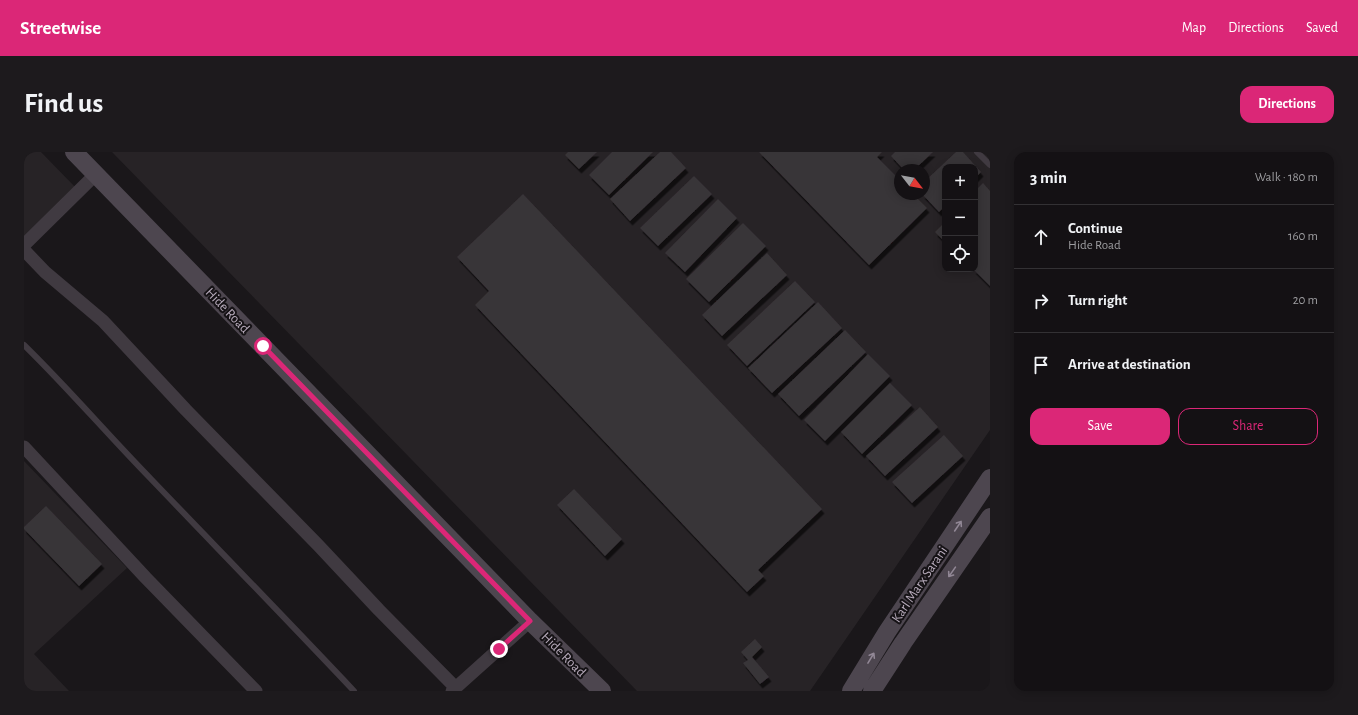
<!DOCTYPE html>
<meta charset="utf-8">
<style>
body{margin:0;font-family:"Alegreya Sans",sans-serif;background:#1d1a1d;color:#f1f3f6}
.controls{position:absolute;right:12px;top:12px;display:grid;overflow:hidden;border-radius:8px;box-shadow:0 2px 10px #0003}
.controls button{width:36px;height:36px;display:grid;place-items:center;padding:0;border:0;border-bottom:1px solid #333134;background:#141114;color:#f1f3f6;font:20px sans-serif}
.compass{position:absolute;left:870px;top:12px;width:36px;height:36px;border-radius:50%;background:#141114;box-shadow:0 2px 10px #0003;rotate:121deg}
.stop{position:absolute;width:12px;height:12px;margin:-9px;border:3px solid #db2777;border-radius:50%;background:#fff}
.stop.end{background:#db2777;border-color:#fff;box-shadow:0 1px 4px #0008}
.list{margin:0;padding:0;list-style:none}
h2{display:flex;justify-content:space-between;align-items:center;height:52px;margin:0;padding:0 16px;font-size:17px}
h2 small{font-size:13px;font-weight:400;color:#9d9da0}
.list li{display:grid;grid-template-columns:26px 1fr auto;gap:12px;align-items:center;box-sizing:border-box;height:64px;padding:0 16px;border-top:1px solid #333134}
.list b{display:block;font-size:15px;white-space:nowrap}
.list p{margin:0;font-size:13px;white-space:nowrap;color:#9d9da0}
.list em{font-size:13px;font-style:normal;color:#9d9da0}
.actions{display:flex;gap:8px;padding:12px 16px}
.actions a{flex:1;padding:9px 0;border:1px solid #db2777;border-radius:12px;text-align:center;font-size:14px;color:#db2777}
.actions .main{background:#db2777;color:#fff}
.icon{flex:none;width:22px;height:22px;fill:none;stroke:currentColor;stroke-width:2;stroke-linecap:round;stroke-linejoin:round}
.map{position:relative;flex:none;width:966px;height:539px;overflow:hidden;border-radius:12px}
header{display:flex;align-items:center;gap:24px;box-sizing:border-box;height:56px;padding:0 20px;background:#db2777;color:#fff}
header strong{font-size:19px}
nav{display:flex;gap:22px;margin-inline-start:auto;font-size:14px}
.intro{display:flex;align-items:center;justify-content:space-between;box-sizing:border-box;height:96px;padding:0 24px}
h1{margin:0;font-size:28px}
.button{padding:10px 18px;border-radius:12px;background:#db2777;color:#fff;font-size:14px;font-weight:700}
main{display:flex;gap:24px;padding:0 24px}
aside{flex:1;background:#141114;border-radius:12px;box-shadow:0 2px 10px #0003}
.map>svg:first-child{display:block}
.built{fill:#272326;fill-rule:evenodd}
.building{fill:#393438;filter:url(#shadow)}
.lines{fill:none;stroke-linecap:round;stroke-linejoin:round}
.lane{stroke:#403a41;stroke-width:6}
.street{stroke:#403a41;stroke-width:13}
.secondary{stroke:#4d464f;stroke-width:18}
.oneway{stroke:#918795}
.route{stroke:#db2777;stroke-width:5}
.labels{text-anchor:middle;stroke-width:4;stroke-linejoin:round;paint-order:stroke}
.street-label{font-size:14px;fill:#b6aaba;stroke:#151215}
</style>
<header>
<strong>Streetwise</strong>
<nav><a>Map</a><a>Directions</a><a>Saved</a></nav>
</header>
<div class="intro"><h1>Find us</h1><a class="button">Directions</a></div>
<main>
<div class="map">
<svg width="966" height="539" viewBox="0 0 966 539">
<defs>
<filter id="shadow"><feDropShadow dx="2.5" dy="4.5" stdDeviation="0" flood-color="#0009"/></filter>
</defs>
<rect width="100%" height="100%" fill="#1a171a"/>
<!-- built -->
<path class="built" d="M0 0H17L52 36 0 87Z
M88 0H966V278L786 539H613ZM921 15H951V117H921ZM876 18H900V42H876Z
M0 309 103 416 10 502 45 539H0Z"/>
<!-- building -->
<path class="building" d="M544 0H573L555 17 541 3Z
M588 0H629L585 43 565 23Z
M636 0H647L662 16 606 69 586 47Z
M735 0H858L853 5 876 28V42H889L903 56 845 113Z
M871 0H909L890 18H880L867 4Z
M932 0H939L957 20 951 26V15H921V54L915 60 898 42H900V30Z
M670 24 688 42 634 94 616 76Z
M959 31 966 39V134L949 117H951V39Z
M499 42 798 357 734 418 740 424 723 440 451 153 465 139 433 105Z
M694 47 713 66 661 120 641 101Z
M921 70V90L911 80Z
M719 71 742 94 685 150 662 127Z
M743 101 763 123 698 184 678 163Z
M771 129 791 150 723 214 703 193Z
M794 150 818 176 748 241 724 216Z
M821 178 842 200 775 264 754 242Z
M844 202 866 224 801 289 780 268Z
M866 231 888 253 838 302 817 280Z
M896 255 914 275 861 324 842 304Z
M920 283 939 304 888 351 868 330Z
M550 337 598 387 581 404 533 353Z
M22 354 78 412 55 434 0 377V375Z
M731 487 738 495 728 505 745 525 736 532 719 511 724 508 717 500Z"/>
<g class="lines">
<!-- lane -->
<path class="lane" d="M953 0 966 13
M0 193C44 236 84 283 127 327 195 398 263 468 330 539"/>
<!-- street -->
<path class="street" d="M0 93 72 22
M0 98 21 120 79 169 162 258 294 393 355 458 432 536
M0 295 122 426 232 539
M428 539 506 469"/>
<!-- secondary -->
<path class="secondary" d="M50 0 506 469 578 539
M827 539 863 480 966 326
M848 539 879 491 966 365"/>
</g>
<!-- one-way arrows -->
<defs><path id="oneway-shaft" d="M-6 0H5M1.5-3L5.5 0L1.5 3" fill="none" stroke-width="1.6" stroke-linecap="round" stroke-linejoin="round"/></defs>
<g class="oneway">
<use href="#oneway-shaft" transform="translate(934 374) rotate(-56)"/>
<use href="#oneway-shaft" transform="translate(928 420) rotate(125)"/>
<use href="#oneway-shaft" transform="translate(847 506) rotate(-59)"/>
</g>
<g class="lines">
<!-- route -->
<path class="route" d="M239 194 506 469 475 497"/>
</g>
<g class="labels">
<!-- street labels -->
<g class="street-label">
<text transform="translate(204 158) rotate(46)" y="5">Hide Road</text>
<text transform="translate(895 432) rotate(-56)" y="5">Karl Marx Sarani</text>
<text transform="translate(540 502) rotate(45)" y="5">Hide Road</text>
</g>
</g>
</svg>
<div class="controls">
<button>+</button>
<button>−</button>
<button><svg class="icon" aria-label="locate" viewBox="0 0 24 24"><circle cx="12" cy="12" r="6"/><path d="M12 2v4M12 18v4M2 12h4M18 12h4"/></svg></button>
</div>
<svg class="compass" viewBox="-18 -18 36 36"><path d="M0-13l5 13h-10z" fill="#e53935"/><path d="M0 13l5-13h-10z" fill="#9d9da0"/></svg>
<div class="stop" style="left:239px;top:194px"></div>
<div class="stop end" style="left:475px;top:497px"></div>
</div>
<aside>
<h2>3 min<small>Walk · 180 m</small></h2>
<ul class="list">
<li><svg class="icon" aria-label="ahead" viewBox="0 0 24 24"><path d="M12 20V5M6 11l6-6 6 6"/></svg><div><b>Continue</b><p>Hide Road</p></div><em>160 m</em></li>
<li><svg class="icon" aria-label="right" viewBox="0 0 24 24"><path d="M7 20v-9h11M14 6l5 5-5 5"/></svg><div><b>Turn right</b></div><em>20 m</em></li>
<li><svg class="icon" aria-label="arrive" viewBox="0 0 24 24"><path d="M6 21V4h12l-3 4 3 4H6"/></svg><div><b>Arrive at destination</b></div></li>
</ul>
<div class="actions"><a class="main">Save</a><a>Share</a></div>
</aside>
</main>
